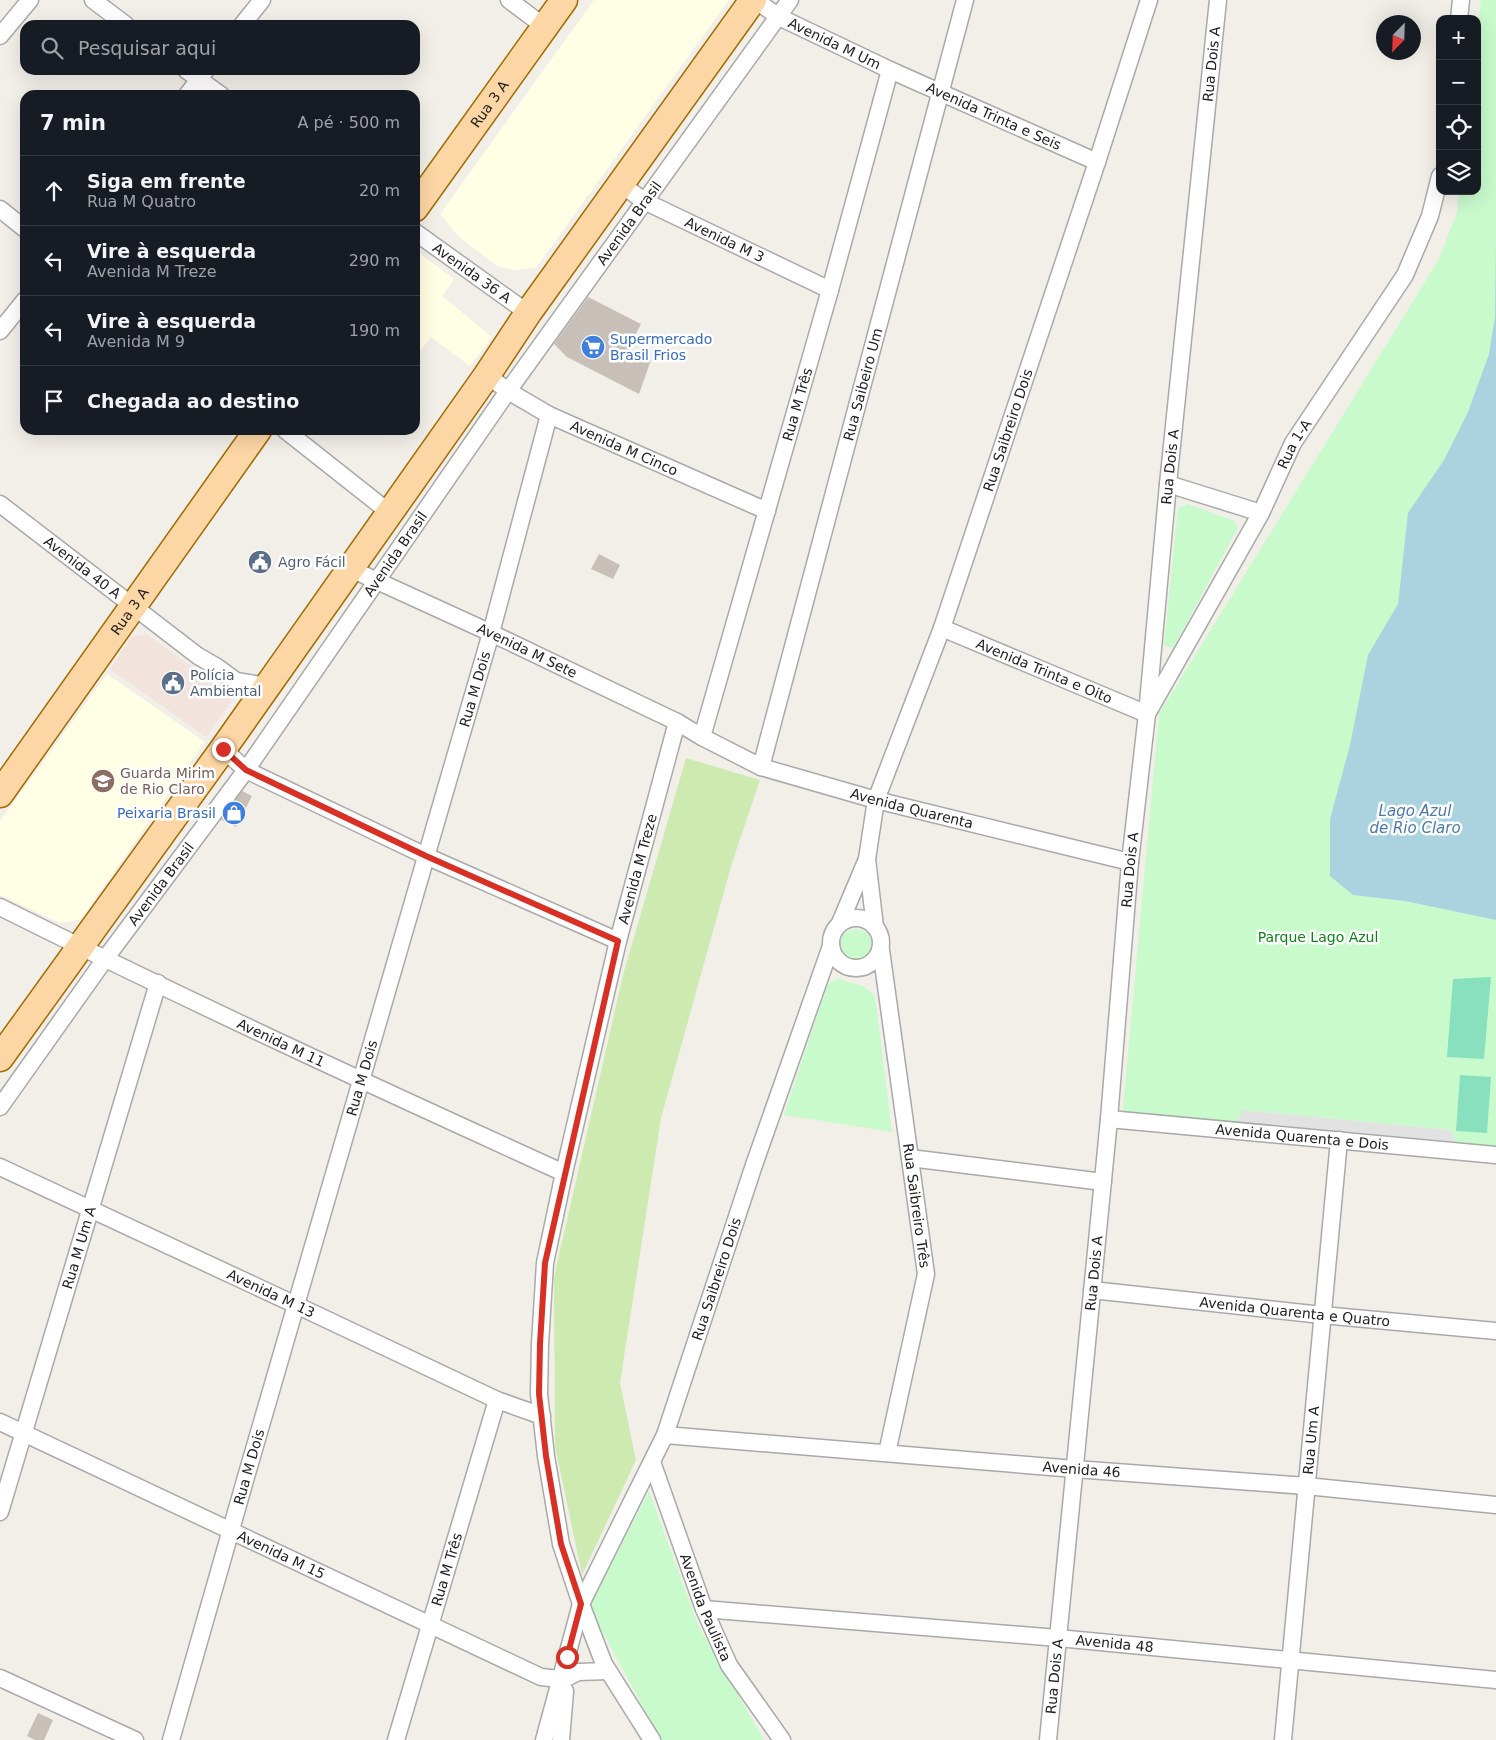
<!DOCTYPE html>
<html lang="pt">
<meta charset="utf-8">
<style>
body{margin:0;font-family:"DejaVu Sans",sans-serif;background:#242831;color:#f1f3f6}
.controls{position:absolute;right:15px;top:15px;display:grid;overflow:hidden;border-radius:10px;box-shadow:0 5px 20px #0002}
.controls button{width:45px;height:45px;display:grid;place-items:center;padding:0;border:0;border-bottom:1px solid #363941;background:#171b24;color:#f1f3f6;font:25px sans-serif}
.compass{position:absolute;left:1376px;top:15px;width:45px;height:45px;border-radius:50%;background:#171b24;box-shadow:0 5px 20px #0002;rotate:203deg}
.stop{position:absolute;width:15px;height:15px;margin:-11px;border:4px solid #d93025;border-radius:50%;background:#fff}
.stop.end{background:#d93025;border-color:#fff;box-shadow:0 1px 5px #0008}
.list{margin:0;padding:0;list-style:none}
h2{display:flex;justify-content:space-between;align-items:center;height:65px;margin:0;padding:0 20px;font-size:21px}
h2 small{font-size:16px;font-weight:400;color:#9ea1a6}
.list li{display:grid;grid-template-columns:32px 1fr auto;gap:15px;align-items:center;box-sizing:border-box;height:70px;padding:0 20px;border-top:1px solid #363941}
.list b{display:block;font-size:19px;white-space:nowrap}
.list p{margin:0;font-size:16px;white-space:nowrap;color:#9ea1a6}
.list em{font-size:16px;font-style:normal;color:#9ea1a6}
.icon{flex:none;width:28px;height:28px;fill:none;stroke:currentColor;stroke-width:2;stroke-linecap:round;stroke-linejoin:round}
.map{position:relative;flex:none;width:1496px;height:1740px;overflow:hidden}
.search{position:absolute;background:#171b24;box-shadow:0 5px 20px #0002;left:20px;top:20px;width:400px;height:55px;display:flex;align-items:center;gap:12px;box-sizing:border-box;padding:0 18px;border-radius:15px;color:#9ea1a6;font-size:19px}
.panel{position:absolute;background:#171b24;box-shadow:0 5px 20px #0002;left:20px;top:90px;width:400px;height:345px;border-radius:15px}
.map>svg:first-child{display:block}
.education{fill:#ffffe5}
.military{fill:#f3e3dd}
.grass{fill:#cdebb0}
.park{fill:#c8facc}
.pitch{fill:#88e0be}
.parking{fill:#e2e2e2}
.water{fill:#aad3df}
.building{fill:#c7bfb8}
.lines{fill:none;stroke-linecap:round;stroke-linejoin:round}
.minor-casing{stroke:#a9a9a9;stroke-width:19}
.primary-casing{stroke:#a06b00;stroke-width:29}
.minor{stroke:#fff;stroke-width:16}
.primary{stroke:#fcd6a4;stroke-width:26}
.route{stroke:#d93025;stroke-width:6}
.labels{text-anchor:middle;stroke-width:5;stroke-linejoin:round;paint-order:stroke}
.street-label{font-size:14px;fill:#222;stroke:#fff}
.shop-label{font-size:14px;fill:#366cbe;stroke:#fff;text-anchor:start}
.service-label{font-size:14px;fill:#4e5e75;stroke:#fff;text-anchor:start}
.education-label{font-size:14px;fill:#785e54;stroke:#fff;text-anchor:start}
.park-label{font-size:14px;fill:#0c8416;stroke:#fff}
.water-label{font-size:15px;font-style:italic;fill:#4a7aab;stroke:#fff}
</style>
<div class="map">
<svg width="1496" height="1740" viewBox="0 0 1496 1740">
<rect width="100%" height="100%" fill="#f2efe9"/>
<!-- education -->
<path class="education" d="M594 0H729L536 268 516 270 497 266 458 236 440 214Z
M415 250 454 279 442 296 492 337 470 366 431 337 415 358Z
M107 674 205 742 80 920 60 923 0 895V821Z"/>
<!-- military -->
<path class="military" d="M146 634 235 697 206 737 110 669 131 637Z"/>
<!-- grass -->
<path class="grass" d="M686 758 760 780 732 863 661 1118 620 1383 636 1460 582 1575 555 1446 554 1277 623 975Z"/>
<!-- park -->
<path class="park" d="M1481 0H1496V1149L1458 1146 1450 1130 1243 1110 1236 1124 1124 1115 1123 1109 1159 714 1439 259 1457 212 1459 191H1477V35Z
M1188 504 1235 521 1238 528 1173 648 1164 645 1178 508Z
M840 945a16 16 0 1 1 32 0a16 16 0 1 1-32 0Z
M839 979 863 986 875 996 892 1132 784 1115 827 986 832 981Z
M649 1491 698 1625 764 1740H661L589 1607Z"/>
<!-- pitch -->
<path class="pitch" d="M1491 977 1484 1059 1447 1057 1453 979Z
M1460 1075 1491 1077 1487 1133 1456 1131Z"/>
<!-- parking -->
<path class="parking" d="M1242 1110 1450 1130 1458 1146 1236 1124Z"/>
<!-- water -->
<path class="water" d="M1496 243V920L1405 901 1353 895 1330 876V819L1350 745 1368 655 1398 604 1408 513 1444 460 1468 412 1489 354 1495 317Z"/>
<!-- building -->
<path class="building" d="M588 297 641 324 628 349 651 360 639 394 567 357 554 344Z
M599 554 620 565 613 579 591 569Z
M242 791 252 796 236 827 220 819 227 807Z
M38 1713 53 1720 44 1740H35L27 1736Z"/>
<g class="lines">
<!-- minor casing -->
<g class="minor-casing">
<g id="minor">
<path d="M93 0 126 25"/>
<path d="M509 0 545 27"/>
<path id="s1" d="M755 0 779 17 890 70 1097 162"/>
<path d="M1459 19 1461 0"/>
<path d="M242 25 262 0"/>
<path d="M0 36 30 0"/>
<path d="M186 70 221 95"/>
<path d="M187 95 206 70"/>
<path id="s2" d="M621 184 644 201 830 290"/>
<path d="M0 209 25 229"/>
<path id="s3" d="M415 232 528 313"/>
<path d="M0 331 25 300"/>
<path id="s4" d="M487 375 508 391 549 415 767 511"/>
<path d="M285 430 390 513"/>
<path d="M1168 484 1261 513"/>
<path id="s5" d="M0 504 198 656 217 667 236 681 267 686"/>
<path id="s6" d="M351 569 491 633 677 722 702 737 761 767 876 800 1130 862"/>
<path id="s7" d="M942 628 1147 714 1261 513 1293 443 1405 275 1430 216 1440 176"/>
<path id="s8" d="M702 737 830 290 890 70"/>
<path d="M223 749 246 770 426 856 618 941"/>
<path id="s9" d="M761 767 965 0"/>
<path d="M867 859 875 927"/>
<path id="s10" d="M0 907C186 1000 375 1087 564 1173"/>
<circle cx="856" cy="943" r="25"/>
<path id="s11" d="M840 923 867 859 876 800 942 628 1097 162 1149 0"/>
<path id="s12" d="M881 950 926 1274 887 1453"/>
<path id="s13" d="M0 1107 105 959 246 770 508 391 790 0"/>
<path id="s14" d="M1109 1119 1496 1155"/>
<path d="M910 1158 1103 1182"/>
<path id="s15" d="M0 1167 296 1305 497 1400 542 1416"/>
<path id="s16" d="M1092 1290 1322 1315 1496 1331"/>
<path id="s17" d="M0 1422 541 1677 560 1679 566 1678 578 1672 608 1671"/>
<path id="s18" d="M665 1435 1075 1469 1306 1486 1496 1505"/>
<path id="s19" d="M652 1462 704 1609 729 1665 782 1740"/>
<path id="s20" d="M0 1512 158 983"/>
<path id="s21" d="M704 1609 1058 1638 1496 1680"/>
<path d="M0 1678 135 1740"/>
<path id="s22" d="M171 1740 246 1477 491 633 549 415"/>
<path id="s23" d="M396 1740 497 1400"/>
<path id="s24" d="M544 1740 581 1604 665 1435 754 1165 831 946"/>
<path d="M561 1740 565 1691"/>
<path id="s25" d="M652 1740 604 1664 581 1604 561 1544 546 1456 539 1394 540 1344 545 1263 564 1173 618 941 677 722"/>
<path id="s26" d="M1048 1740 1109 1119 1130 862 1147 714 1168 484 1218 0"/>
<path id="s27" d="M1283 1740 1339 1140"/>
</g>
</g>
<!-- primary casing -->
<g class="primary-casing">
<g id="primary">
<path id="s28" d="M415 208 564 0"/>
<path id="s29" d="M0 794 258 430"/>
<path d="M0 1058 223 749 487 375 528 313 753 0"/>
</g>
</g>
<!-- minor -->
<use href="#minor" class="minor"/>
<!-- primary -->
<use href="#primary" class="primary"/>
</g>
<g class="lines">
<!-- route -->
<path class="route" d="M223 749 246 770 426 856 618 941 545 1263 540 1344 539 1394 546 1456 561 1544 581 1604 567 1657"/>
</g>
<!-- icons -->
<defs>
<g id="supermarket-disc" transform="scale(1.25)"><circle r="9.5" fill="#3f7fe0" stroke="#fff"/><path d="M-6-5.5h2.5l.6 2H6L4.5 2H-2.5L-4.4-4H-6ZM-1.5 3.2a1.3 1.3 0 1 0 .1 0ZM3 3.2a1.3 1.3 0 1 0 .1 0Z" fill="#fff"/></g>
<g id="civic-disc" transform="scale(1.25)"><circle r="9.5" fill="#5c6f8a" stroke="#fff"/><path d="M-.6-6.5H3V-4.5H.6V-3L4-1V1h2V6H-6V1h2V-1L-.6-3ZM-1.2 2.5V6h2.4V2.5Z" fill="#fff"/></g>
<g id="university-disc" transform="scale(1.25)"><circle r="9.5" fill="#8d6e63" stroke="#fff"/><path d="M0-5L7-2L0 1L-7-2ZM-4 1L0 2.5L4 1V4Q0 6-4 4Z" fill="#fff"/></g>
<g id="shop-disc" transform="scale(1.25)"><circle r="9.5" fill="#3f7fe0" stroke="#fff"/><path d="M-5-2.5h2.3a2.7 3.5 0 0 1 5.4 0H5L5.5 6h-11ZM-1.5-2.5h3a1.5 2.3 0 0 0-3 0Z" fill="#fff"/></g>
</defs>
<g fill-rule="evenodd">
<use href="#supermarket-disc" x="593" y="347"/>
<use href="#civic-disc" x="260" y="562"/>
<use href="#civic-disc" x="173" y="683"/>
<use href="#university-disc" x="103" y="781"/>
<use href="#shop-disc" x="234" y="813"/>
</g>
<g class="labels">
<!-- street labels -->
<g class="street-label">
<text dy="5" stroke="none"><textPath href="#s1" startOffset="91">Avenida M Um</textPath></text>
<text dy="5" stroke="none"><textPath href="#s26" startOffset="1684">Rua Dois A</textPath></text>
<text dy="5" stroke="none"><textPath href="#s28" startOffset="128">Rua 3 A</textPath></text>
<text dy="5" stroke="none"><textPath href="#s1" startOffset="266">Avenida Trinta e Seis</textPath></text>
<text dy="5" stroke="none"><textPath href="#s13" startOffset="1085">Avenida Brasil</textPath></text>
<text dy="5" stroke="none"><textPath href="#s2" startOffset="118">Avenida M 3</textPath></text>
<text dy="5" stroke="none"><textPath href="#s3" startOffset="70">Avenida 36 A</textPath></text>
<text dy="5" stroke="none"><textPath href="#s9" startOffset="396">Rua Saibeiro Um</textPath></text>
<text dy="5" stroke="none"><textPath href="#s8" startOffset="346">Rua M Três</textPath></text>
<text dy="5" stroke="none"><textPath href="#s11" startOffset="522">Rua Saibreiro Dois</textPath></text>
<text dy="5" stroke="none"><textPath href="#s7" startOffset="530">Rua 1-A</textPath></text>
<text dy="5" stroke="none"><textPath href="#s4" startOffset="156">Avenida M Cinco</textPath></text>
<text dy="5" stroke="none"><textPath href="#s26" startOffset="1279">Rua Dois A</textPath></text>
<text dy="5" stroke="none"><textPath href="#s13" startOffset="680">Avenida Brasil</textPath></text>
<text dy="5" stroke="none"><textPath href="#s5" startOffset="104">Avenida 40 A</textPath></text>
<text dy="5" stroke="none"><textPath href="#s29" startOffset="224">Rua 3 A</textPath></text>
<text dy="5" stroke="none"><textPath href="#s6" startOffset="194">Avenida M Sete</textPath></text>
<text dy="5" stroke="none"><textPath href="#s7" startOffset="111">Avenida Trinta e Oito</textPath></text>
<text dy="5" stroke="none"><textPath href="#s22" startOffset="1094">Rua M Dois</textPath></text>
<text dy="5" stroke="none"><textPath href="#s6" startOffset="612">Avenida Quarenta</textPath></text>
<text dy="5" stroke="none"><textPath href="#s25" startOffset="905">Avenida M Treze</textPath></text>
<text dy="5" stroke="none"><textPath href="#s26" startOffset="874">Rua Dois A</textPath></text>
<text dy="5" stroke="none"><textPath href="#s13" startOffset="275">Avenida Brasil</textPath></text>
<text dy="5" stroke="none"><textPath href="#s10" startOffset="312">Avenida M 11</textPath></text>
<text dy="5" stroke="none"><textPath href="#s22" startOffset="689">Rua M Dois</textPath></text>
<text dy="5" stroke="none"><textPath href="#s14" startOffset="194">Avenida Quarenta e Dois</textPath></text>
<text dy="5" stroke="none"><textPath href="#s12" startOffset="258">Rua Saibreiro Três</textPath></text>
<text dy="5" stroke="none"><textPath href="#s20" startOffset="276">Rua M Um A</textPath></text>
<text dy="5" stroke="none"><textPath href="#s26" startOffset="469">Rua Dois A</textPath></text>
<text dy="5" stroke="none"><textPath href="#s24" startOffset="494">Rua Saibreiro Dois</textPath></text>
<text dy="5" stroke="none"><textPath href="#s15" startOffset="299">Avenida M 13</textPath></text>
<text dy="5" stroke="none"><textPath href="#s16" startOffset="204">Avenida Quarenta e Quatro</textPath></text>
<text dy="5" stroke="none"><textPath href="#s27" startOffset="301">Rua Um A</textPath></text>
<text dy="5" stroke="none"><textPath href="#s22" startOffset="284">Rua M Dois</textPath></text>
<text dy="5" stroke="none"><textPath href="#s18" startOffset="418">Avenida 46</textPath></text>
<text dy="5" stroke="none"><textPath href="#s17" startOffset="311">Avenida M 15</textPath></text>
<text dy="5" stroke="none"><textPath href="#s23" startOffset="178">Rua M Três</textPath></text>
<text dy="5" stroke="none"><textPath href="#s19" startOffset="155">Avenida Paulista</textPath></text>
<text dy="5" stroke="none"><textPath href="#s21" startOffset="412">Avenida 48</textPath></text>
<text dy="5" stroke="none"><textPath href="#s26" startOffset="64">Rua Dois A</textPath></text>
</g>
<!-- shop labels -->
<g class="shop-label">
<text x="610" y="344">Supermercado<tspan x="610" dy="16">Brasil Frios</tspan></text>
<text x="216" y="818" text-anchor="end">Peixaria Brasil</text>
</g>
<!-- service labels -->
<g class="service-label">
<text x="278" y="567">Agro Fácil</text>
<text x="190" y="680">Polícia<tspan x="190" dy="16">Ambiental</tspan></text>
</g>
<!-- education labels -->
<g class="education-label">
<text x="120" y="778">Guarda Mirim<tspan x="120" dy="16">de Rio Claro</tspan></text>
</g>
<!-- park labels -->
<g class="park-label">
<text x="1318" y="942">Parque Lago Azul</text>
</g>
<!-- water labels -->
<g class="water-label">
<text x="1415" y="816">Lago Azul<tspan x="1415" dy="17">de Rio Claro</tspan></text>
</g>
</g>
</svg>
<div class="controls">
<button>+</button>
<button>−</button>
<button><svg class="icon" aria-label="locate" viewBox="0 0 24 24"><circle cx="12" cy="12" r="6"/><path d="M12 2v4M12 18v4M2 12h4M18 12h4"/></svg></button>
<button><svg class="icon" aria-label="layers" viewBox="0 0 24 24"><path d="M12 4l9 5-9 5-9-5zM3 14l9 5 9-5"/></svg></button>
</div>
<svg class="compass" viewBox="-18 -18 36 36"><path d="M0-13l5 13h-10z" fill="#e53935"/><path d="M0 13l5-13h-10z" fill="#9ea1a6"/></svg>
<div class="stop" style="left:567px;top:1657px"></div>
<div class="stop end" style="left:223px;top:749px"></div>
<div class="search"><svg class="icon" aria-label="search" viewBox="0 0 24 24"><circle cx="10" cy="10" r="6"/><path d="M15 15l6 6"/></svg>Pesquisar aqui</div>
<section class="panel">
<h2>7 min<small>A pé · 500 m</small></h2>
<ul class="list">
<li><svg class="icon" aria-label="ahead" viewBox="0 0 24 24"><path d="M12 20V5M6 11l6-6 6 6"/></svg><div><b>Siga em frente</b><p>Rua M Quatro</p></div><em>20 m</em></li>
<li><svg class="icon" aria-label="left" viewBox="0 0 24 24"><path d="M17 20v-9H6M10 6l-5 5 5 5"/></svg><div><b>Vire à esquerda</b><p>Avenida M Treze</p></div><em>290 m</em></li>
<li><svg class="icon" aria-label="left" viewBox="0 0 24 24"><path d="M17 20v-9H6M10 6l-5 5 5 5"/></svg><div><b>Vire à esquerda</b><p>Avenida M 9</p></div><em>190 m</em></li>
<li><svg class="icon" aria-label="arrive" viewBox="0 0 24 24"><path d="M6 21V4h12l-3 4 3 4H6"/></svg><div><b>Chegada ao destino</b></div></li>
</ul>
</section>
</div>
